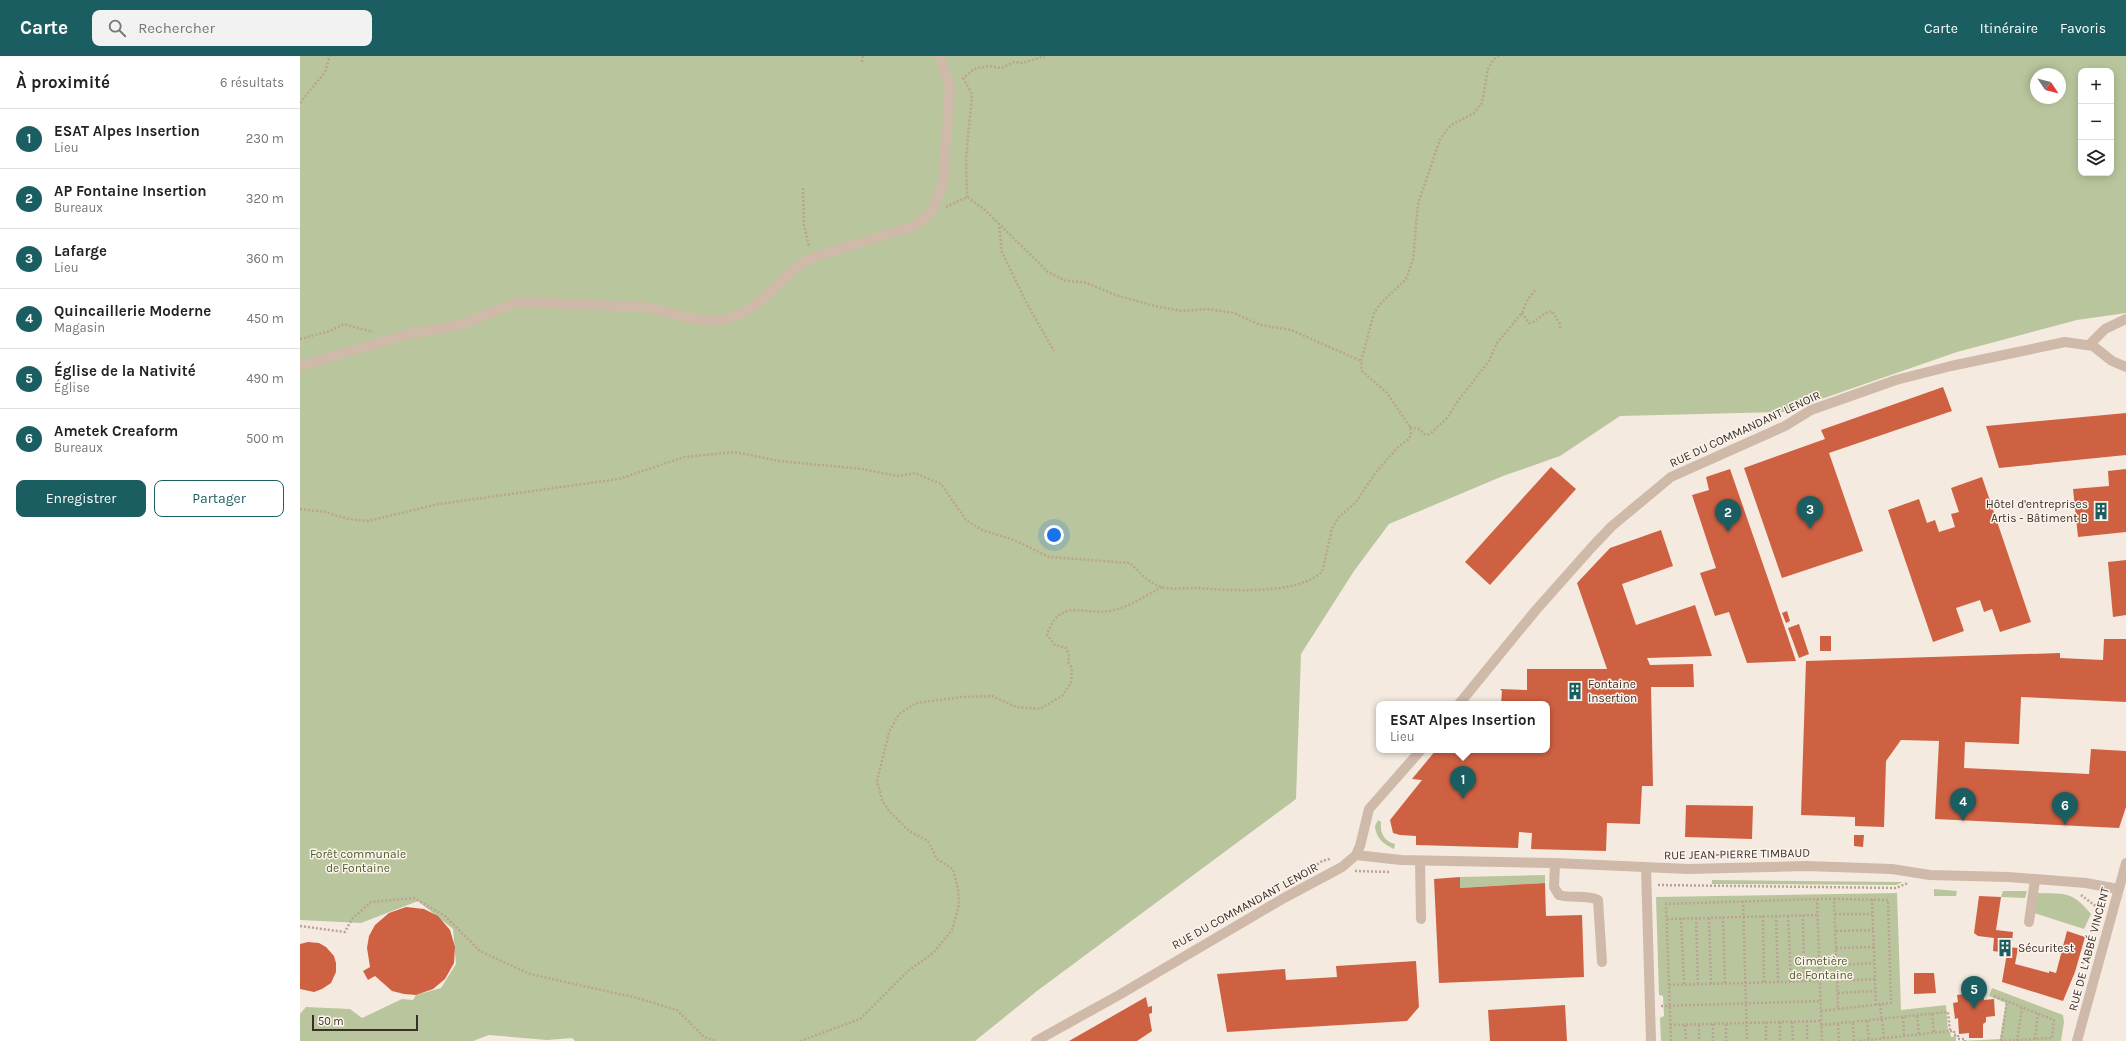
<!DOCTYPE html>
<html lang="fr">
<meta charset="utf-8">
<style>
body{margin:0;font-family:Karla,sans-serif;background:#f2f2f2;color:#222}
.controls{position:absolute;right:12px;top:12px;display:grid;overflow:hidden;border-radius:8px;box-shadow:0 2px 10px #0003}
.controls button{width:36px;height:36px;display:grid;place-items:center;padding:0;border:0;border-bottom:1px solid #e0e0e0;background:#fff;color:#222;font:20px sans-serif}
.compass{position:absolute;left:1730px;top:12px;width:36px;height:36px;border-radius:50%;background:#fff;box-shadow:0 2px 10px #0003;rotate:125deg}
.scale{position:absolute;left:12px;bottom:10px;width:106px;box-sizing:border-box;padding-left:4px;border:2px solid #3b2f2a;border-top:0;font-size:11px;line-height:14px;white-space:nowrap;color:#3b2f2a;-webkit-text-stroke:3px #fcf4ec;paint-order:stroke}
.you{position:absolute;left:754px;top:479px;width:14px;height:14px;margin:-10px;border:3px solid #fff;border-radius:50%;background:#1a73e8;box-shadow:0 0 0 6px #1a73e833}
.badge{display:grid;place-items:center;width:26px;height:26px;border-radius:50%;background:#1b5e61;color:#fff;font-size:13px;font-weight:700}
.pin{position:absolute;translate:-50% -33px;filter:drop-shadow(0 1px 2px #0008)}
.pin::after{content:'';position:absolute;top:21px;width:14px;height:12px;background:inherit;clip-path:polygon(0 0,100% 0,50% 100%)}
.popup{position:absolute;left:1076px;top:645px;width:174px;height:52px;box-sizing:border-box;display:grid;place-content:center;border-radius:8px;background:#fff;filter:drop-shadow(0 1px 3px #0005);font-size:13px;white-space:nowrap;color:#767676}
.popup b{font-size:15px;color:#222}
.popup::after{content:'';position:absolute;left:50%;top:100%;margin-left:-8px;border:8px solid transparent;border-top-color:#fff}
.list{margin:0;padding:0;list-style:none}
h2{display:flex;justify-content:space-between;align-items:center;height:52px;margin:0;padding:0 16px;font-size:17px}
h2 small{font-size:13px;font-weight:400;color:#767676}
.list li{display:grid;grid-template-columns:26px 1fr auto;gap:12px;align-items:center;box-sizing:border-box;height:60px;padding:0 16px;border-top:1px solid #e0e0e0}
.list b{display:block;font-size:15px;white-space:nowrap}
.list p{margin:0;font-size:13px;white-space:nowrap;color:#767676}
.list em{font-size:13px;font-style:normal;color:#767676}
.actions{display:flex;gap:8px;padding:12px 16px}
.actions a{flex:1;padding:9px 0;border:1px solid #1b5e61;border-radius:8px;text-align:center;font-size:14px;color:#1b5e61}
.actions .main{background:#1b5e61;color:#fff}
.icon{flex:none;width:22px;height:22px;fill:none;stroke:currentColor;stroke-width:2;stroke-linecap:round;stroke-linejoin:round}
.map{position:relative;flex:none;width:1826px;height:985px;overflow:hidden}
header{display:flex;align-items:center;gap:24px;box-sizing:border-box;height:56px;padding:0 20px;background:#1b5e61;color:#fff}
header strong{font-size:19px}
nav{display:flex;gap:22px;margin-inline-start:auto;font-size:14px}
.search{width:280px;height:36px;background:#f2f2f2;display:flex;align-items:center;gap:10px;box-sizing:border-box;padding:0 14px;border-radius:8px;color:#767676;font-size:15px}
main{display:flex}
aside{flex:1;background:#fff}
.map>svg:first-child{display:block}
.green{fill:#b9c69d;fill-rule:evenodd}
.building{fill:#cf6143}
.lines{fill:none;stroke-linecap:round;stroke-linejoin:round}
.path{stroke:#bba393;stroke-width:2.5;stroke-dasharray:2 2;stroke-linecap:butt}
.minor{stroke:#cfb9a9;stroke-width:10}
.labels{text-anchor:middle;stroke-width:3;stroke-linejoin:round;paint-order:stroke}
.street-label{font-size:12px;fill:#3b2f2a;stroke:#fcf4ec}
.poi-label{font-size:12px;fill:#3b2f2a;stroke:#fcf4ec;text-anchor:start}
.park-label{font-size:12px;fill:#4b5c2b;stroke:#fcf4ec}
</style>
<header>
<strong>Carte</strong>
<div class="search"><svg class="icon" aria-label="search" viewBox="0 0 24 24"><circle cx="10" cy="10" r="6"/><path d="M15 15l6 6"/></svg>Rechercher</div>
<nav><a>Carte</a><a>Itinéraire</a><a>Favoris</a></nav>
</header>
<main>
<aside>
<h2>À proximité<small>6 résultats</small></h2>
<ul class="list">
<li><span class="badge">1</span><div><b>ESAT Alpes Insertion</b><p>Lieu</p></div><em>230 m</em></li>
<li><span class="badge">2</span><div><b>AP Fontaine Insertion</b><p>Bureaux</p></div><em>320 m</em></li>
<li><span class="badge">3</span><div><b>Lafarge</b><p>Lieu</p></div><em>360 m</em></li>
<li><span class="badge">4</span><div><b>Quincaillerie Moderne</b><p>Magasin</p></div><em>450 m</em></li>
<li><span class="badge">5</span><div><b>Église de la Nativité</b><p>Église</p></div><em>490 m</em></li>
<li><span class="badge">6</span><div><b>Ametek Creaform</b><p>Bureaux</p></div><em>500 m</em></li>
</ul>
<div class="actions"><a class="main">Enregistrer</a><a>Partager</a></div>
</aside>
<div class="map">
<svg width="1826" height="985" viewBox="0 0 1826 985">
<rect width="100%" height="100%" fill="#f5eadf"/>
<!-- green -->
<path class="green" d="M0 0H1826V257L1777 264 1657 296 1484 356 1320 360 1260 400 1203 420 1089 468 1054 515 1001 598 996 743 737 935 675 985H275L272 982 247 984 189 979 173 985H0V958L6 951 50 953 62 962 102 943 113 944 116 939 141 932 156 908 153 873 118 845 61 867 0 864ZM1781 15H1811V117H1781ZM1736 18H1760V42H1736Z
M1078 764 1081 766C1080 777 1084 785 1095 788L1094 793C1083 788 1076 782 1075 770Z
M1245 819V827L1160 832V821Z
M1412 824 1603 826 1596 829 1412 828Z
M1634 833 1657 835 1656 840H1634Z
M1703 835H1727L1725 842 1701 841Z
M1597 837 1601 954 1646 949 1648 976H1650L1651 981 1656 980V985H1361L1360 962 1364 960 1363 940 1359 939 1356 841Z
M1738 837C1766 838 1772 835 1791 858L1784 873 1734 857Z
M1692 932 1763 959 1764 966 1761 985H1661L1700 983 1706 947 1689 940Z"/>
<!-- building -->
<path class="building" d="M1643 331 1652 355 1529 397 1563 495 1482 522 1444 412 1525 383 1521 374Z
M1826 357V399L1699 412 1686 370Z
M1251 411 1276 433 1190 529 1165 506Z
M1430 413 1474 540 1496 605 1447 607 1429 556 1415 560 1400 517 1416 512 1392 439 1409 434 1406 421Z
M1826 413V476L1778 481 1773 433 1809 430 1808 415Z
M1682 421 1731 566 1700 576 1692 553 1684 556 1680 544 1656 552 1664 575 1633 586 1588 454 1619 443 1627 467 1635 464 1639 476 1655 471 1651 458 1659 456 1651 432Z
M1361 474 1373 510 1322 528 1336 569 1395 549 1412 600 1347 602 1350 609 1393 608 1394 631H1351L1353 730H1342L1340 768 1307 767 1306 795 1231 793 1232 777 1219 776 1218 792 1116 789V780L1100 779 1093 777 1090 764 1122 724 1112 723 1136 694H1247V648H1201L1202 635 1200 633 1227 634V613H1307L1277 527 1310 492Z
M1826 504V559L1813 561 1808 506Z
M1487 555 1490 565 1486 567 1482 557Z
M1499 568 1509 598 1499 602 1488 572Z
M1520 580H1531V595H1520Z
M1804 583H1826V646L1721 641 1719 688 1665 686 1664 712 1789 718 1791 693 1826 695V751L1819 772 1635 763 1639 685 1601 684 1586 705 1584 771 1555 770V761L1501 759 1506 605 1760 597V602L1803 604Z
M1386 749 1453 750 1452 783 1385 781Z
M1554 779H1564L1563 791 1554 790Z
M1160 821V832L1245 827 1246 860 1282 859 1284 921 1139 927 1134 823Z
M1679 840 1701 841 1696 874 1713 876 1712 886H1709L1708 891 1718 892 1715 908 1749 917V915L1756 917 1767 875 1785 881 1775 916 1763 945 1702 926 1707 897 1693 895 1694 882 1678 880 1674 877Z
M106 851 124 853 138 860 150 874 155 891 154 907 145 923 133 933 116 939 104 938 92 935 75 920 68 924 63 915 70 911 67 892 69 880 75 869 89 857Z
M8 886 19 887 26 891 34 900 36 907V916L31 927 22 933 14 936 0 933V888Z
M1116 905 1119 951 1107 965 927 976 917 918 985 913 986 924 1037 921 1036 910Z
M1614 917H1634L1636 937 1614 938Z
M1681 923 1684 944 1694 943 1695 960 1686 961V966L1683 968V982H1669V977L1659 978 1658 962 1655 963 1653 947 1658 946 1657 939 1664 938 1663 925Z
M846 941 848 951 852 950V957L849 958 852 975 837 985H769Z
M1265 949 1267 985H1190L1188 954Z"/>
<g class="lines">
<!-- path -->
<path class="path" d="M562 6 563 0
M663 22 672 38 666 103 667 141
M662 23 674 13 688 10 702 12 714 6 722 7 745 0
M0 47 25 16 30 0
M503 132 504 169 509 190
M646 151 667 141 685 154 748 216 766 225 784 226 816 239 855 250 882 255 907 253 934 257 960 269 991 274 1061 305
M699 171 702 196 726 246 754 295
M1222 257 1229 267H1232L1244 258 1252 255 1260 268V273
M0 283 30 275 44 268 73 276
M1110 371 1119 373 1126 379 1130 378 1147 362 1160 342 1189 305 1197 287 1222 257 1228 243 1235 234
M0 453 25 456 48 463 68 465 139 448 319 423 384 401 435 396 479 405 562 413 598 420 615 417 641 428 666 464 682 474 714 484 749 501 830 507C839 516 849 527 861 531 871 534 885 532 895 532 930 534 994 540 1022 516L1032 473 1038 462 1056 446 1076 416 1097 392 1109 383 1111 378 1110 371 1087 337 1062 315 1061 305 1074 257 1081 247 1106 223 1113 204 1118 148 1140 83 1151 69 1174 57 1182 47 1188 13 1193 4 1199 0
M1014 811 1022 805 1030 803
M1055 815 1090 816
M1358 829 1596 832 1608 827
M1781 839 1801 854
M1517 843H1534
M1534 843 1588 844 1591 947 1538 953Z
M1572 843 1576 949
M1443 845 1447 985
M1535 858H1572
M1503 859 1504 925
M1463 860 1464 927
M1476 860 1478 926
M1488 860 1491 926
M1423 861 1425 928
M1381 862 1384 929
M1396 862 1398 929
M1409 862 1411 928
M1367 863 1518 859
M0 870 45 876 52 863 71 846 114 842 145 860 180 895 230 918 337 942 377 954 404 981 416 985
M1536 875 1573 874
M1536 892 1574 891
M1537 909 1574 907
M1537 925 1575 923
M1369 929 1520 925
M1538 937 1575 935
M1694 940 1754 964 1752 982 1700 985
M1580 948 1584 982
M1361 950 1521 945
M1521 955 1538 953
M1632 958 1634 977
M1617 960 1619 978
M1603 961 1604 980
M1507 965V985
M1567 965 1569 984
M1466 966V985
M1480 966V985
M1492 966 1493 985
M1553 967 1554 985
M1413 968V985
M1426 968V985
M1538 968 1539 985
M1370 969 1521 965
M1385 969 1386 985
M1399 969V985
M1521 969 1648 956 1650 975 1559 985
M1650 975H1654V979H1658V983H1665V985
M1735 983 1738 958
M500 985 560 963 608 915 633 897 652 874 659 849 658 833 653 813 637 803 628 785 609 775 589 755 582 744 577 725 589 676 599 658 616 647 661 641 692 640 716 651 740 653 762 640 771 627 772 612 768 606 769 599 766 592 755 589 747 579C761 538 786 562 814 554 830 550 847 539 862 531
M1371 985 1366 848 1517 843 1522 985
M1701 985 1707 945
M1717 985 1722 952"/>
<!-- minor -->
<path class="minor" d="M1789 289 1805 273 1826 263
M0 310 109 278 160 269 218 246 343 251C368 254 399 269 424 264 465 255 478 218 512 202 523 197 536 195 547 191 568 185 589 178 611 171L622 164 632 155 643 128 650 32 640 0
M1159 648 1236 554 1292 491 1312 470 1371 421 1485 370 1511 354 1596 324 1651 310 1765 286 1793 290 1812 305 1826 311
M1056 799 1101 804 1255 807 1388 813 1506 810 1592 813 1630 819 1708 821 1786 827 1818 833
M1120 805 1121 863
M1255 807 1254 831 1259 839C1272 843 1286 838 1298 844L1302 906
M1346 812 1351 985
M1729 866 1735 824
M736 985 819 939 984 842 1042 811 1056 799 1060 790 1069 753 1121 694
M1777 985 1826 807"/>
</g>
<!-- icons -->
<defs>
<g id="building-bare" transform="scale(1.38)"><path d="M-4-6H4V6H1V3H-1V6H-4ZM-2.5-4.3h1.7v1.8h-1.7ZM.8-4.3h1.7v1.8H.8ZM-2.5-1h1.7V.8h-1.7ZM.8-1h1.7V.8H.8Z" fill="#1b5e61" stroke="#fcf4ec" stroke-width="2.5" paint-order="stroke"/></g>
</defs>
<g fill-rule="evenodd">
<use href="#building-bare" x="1801" y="455"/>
<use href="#building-bare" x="1275" y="635"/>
<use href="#building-bare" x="1705" y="892"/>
</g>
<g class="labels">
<!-- street labels -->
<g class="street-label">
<text transform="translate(1445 373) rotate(-25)" y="4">RUE DU COMMANDANT LENOIR</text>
<text transform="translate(1437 798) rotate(-1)" y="4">RUE JEAN-PIERRE TIMBAUD</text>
<text transform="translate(945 850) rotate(-29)" y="4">RUE DU COMMANDANT LENOIR</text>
<text transform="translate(1789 893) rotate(-75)" y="4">RUE DE L'ABBÉ VINCENT</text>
</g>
<!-- poi labels -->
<g class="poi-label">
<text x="1788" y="452" text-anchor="end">Hôtel d'entreprises<tspan x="1788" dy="14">Artis - Bâtiment B</tspan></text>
<text x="1288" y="632">Fontaine<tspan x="1288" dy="14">Insertion</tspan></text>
<text x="1718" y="896">Sécuritest</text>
</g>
<!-- park labels -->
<g class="park-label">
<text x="58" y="802">Forêt communale<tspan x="58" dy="14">de Fontaine</tspan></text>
<text x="1521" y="909">Cimetière<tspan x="1521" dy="14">de Fontaine</tspan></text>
</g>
</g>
</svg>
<div class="controls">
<button>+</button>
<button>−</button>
<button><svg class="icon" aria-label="layers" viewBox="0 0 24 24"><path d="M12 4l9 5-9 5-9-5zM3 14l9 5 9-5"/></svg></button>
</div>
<svg class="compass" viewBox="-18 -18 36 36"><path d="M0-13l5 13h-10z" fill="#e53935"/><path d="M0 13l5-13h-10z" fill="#767676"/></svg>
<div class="scale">50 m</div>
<div class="you"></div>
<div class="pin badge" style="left:1163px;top:743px">1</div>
<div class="popup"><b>ESAT Alpes Insertion</b>Lieu</div>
<div class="pin badge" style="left:1428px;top:476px">2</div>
<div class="pin badge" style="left:1510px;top:473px">3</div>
<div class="pin badge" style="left:1663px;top:765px">4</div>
<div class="pin badge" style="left:1674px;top:953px">5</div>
<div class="pin badge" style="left:1765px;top:769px">6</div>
</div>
</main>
